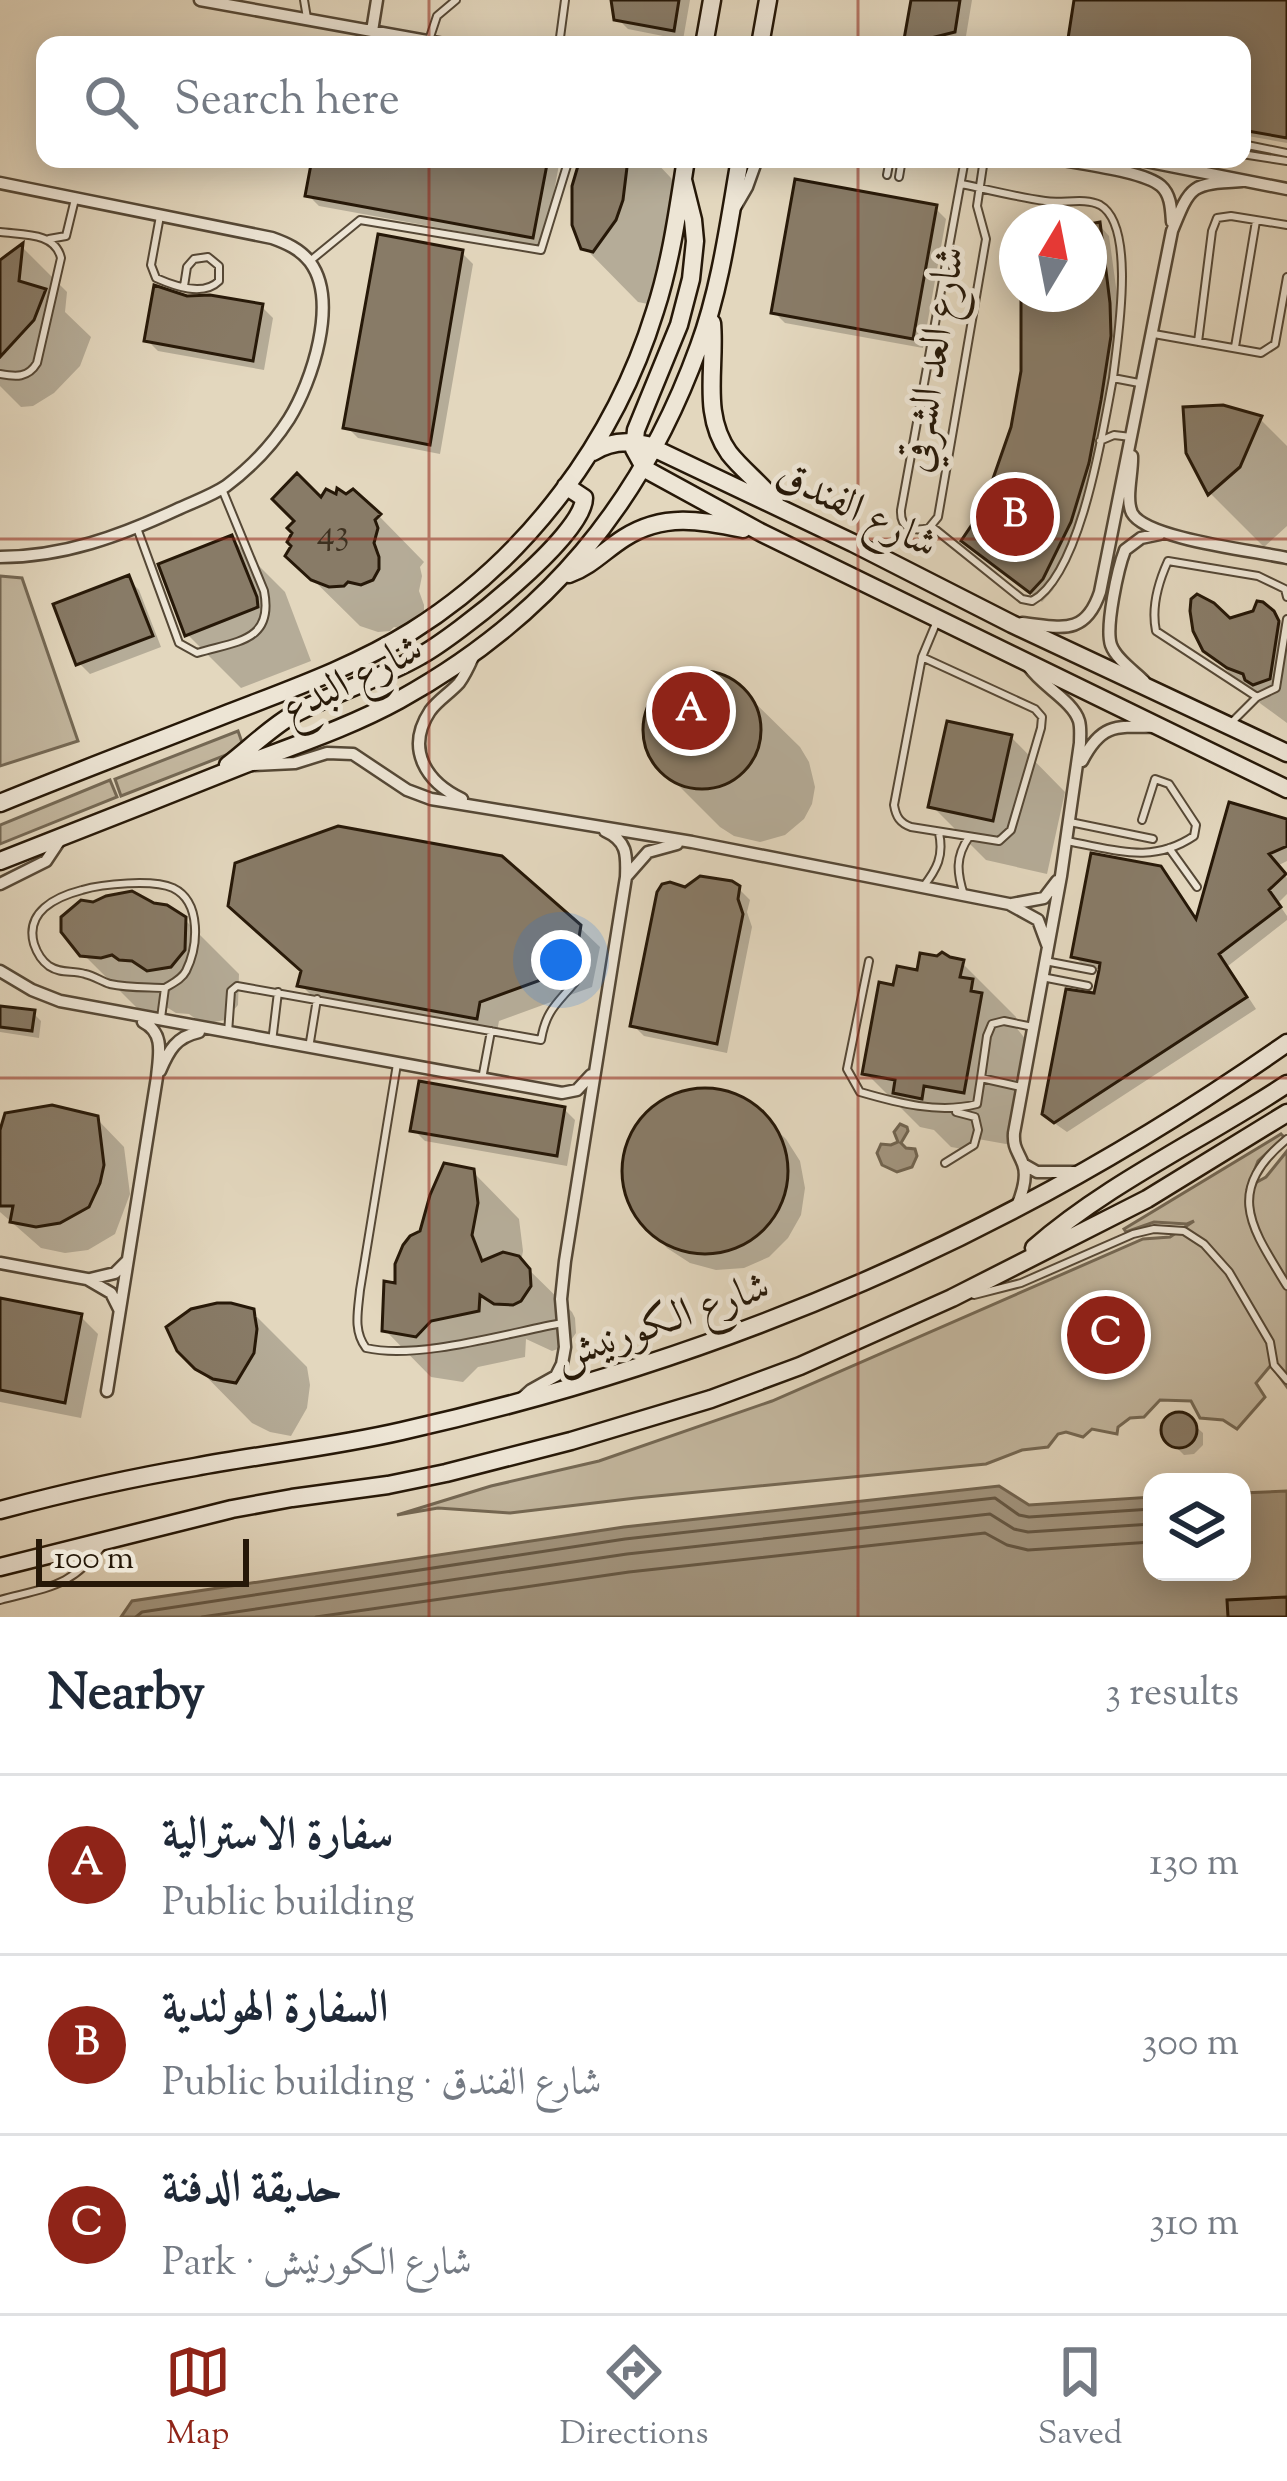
<!DOCTYPE html>
<meta charset="utf-8">
<style>
body{margin:0;font-family:"Sorts Mill Goudy",Amiri,serif;background:#f2f2f3;color:#1f2937}
.controls{position:absolute;right:36px;bottom:36px;display:grid;overflow:hidden;border-radius:24px;box-shadow:0 6px 30px #0003}
.controls button{width:108px;height:108px;display:grid;place-items:center;padding:0;border:0;border-bottom:3px solid #e0e1e3;background:#fff;color:#1f2937;font:60px sans-serif}
.compass{position:absolute;left:999px;top:204px;width:108px;height:108px;border-radius:50%;background:#fff;box-shadow:0 6px 30px #0003;rotate:10deg}
.scale{position:absolute;left:36px;bottom:30px;width:213px;box-sizing:border-box;padding-left:12px;border:6px solid #261808;border-top:0;font-size:33px;line-height:42px;white-space:nowrap;color:#261808;-webkit-text-stroke:9px #ede5d5;paint-order:stroke}
.you{position:absolute;left:561px;top:960px;width:42px;height:42px;margin:-30px;border:9px solid #fff;border-radius:50%;background:#1a73e8;box-shadow:0 0 0 18px #1a73e833}
.badge{display:grid;place-items:center;width:78px;height:78px;border-radius:50%;background:#8f2418;color:#fff;font-size:39px;font-weight:700}
.pin{position:absolute;translate:-50% -50%;border:6px solid #fff;box-shadow:0 3px 12px #0006}
.list{margin:0;padding:0;list-style:none}
h2{display:flex;justify-content:space-between;align-items:center;height:156px;margin:0;padding:0 48px;font-size:51px}
h2 small{font-size:39px;font-weight:400;color:#747a83}
.list li{display:grid;grid-template-columns:78px 1fr auto;gap:36px;align-items:center;box-sizing:border-box;height:180px;padding:0 48px;border-top:3px solid #e0e1e3}
.list b{display:block;font-size:45px;white-space:nowrap}
.list p{margin:0;font-size:39px;white-space:nowrap;color:#747a83}
.list em{font-size:39px;font-style:normal;color:#747a83}
.icon{flex:none;width:66px;height:66px;fill:none;stroke:currentColor;stroke-width:2;stroke-linecap:round;stroke-linejoin:round}
.map{position:relative;flex:none;width:1287px;height:1617px;overflow:hidden}
.search{position:absolute;background:#fff;box-shadow:0 6px 30px #0003;left:36px;right:36px;top:36px;height:132px;display:flex;align-items:center;gap:30px;box-sizing:border-box;padding:0 42px;border-radius:24px;color:#747a83;font-size:45px}
.sheet{height:696px;background:#fff}
nav{display:flex;justify-content:space-around;align-items:center;box-sizing:border-box;height:168px;border-top:3px solid #e0e1e3;background:#fff;font-size:33px;color:#747a83}
nav a{display:grid;justify-items:center;gap:6px}
nav .on{color:#8f2418}
.map>svg:first-child{display:block}
.green{fill:#c3b79f;stroke:#746854;stroke-width:3}
.water{fill:#a39680;stroke:#716450;stroke-width:3}
.shadow{fill:#0003}
.lines{fill:none;stroke-linecap:round;stroke-linejoin:round}
.shore{stroke:#645744;stroke-width:3}
.building{fill:#887b67;stroke:#261808;stroke-width:3}
.lane-casing{stroke:#554836;stroke-width:10}
.street-casing{stroke:#554836;stroke-width:15}
.secondary-casing{stroke:#261808;stroke-width:21}
.lane{stroke:#ede5d5;stroke-width:6}
.street{stroke:#ede5d5;stroke-width:10}
.secondary{stroke:#ede5d5;stroke-width:16}
.grid{fill:none;stroke:#8f2418;stroke-width:3;stroke-opacity:0.55}
.labels{text-anchor:middle;stroke-width:10;stroke-linejoin:round;paint-order:stroke}
.number-label{font-size:36px;fill:#3e3120}
.street-label{font-size:42px;fill:#261808;stroke:#ede5d5}
</style>
<div class="map">
<svg width="1287" height="1617" viewBox="0 0 1287 1617">
<rect width="100%" height="100%" fill="#e3d7be"/>
<filter id="stains"><feTurbulence type="fractalNoise" baseFrequency=".00167" numOctaves="4"/><feColorMatrix values="0 0 0 0 .2 0 0 0 0 .09 0 0 0 0 .02 0 0 0 .5 -.17"/></filter>
<radialGradient id="worn" r=".72"><stop offset=".6" stop-color="#630" stop-opacity="0"/><stop offset="1" stop-color="#630" stop-opacity=".3"/></radialGradient>
<!-- green -->
<path class="green" d="M0 576 22 578 78 741 0 766Z
M238 731 244 748 121 796 115 779Z
M110 780 117 797 0 844V825Z
M1281 1134 1284 1137 1258 1161 1248 1187 1266 1177 1287 1151V1387L1271 1365 1256 1383 1265 1397 1237 1429 1223 1420 1200 1418 1191 1401 1160 1400 1144 1417 1130 1418 1118 1427 1117 1434 1092 1429 1083 1437 1066 1432 1058 1434 1048 1447 1022 1450 986 1464 636 1498 510 1513 438 1508 397 1515 491 1486 599 1461 772 1401 1143 1239 1170 1237 1194 1221 1187 1224 1154 1222 1126 1232 1124 1229Z"/>
<!-- water -->
<path class="water" d="M900 1124 907 1127 908 1131 901 1143 906 1148 915 1149 917 1156 912 1167 897 1172 882 1165 877 1153 881 1144 891 1145 898 1142 894 1132Z
M999 1486 1029 1505 1152 1497V1572H1242V1493L1287 1491V1617H121L132 1601 624 1527Z"/>
<!-- shadow -->
<path class="shadow" d="M614 0H690L683 40 628 29 617 18Z
M915 0H972L965 42 953 45H908Z
M1077 0H1287V143L1242 135V45H1070Z
M315 159H560L544 247 319 206 308 195Z
M583 159H653L671 178 679 200 669 274 648 304 638 302 584 247Z
M935 208 946 219 923 348 785 323 774 312Z
M1099 225 1109 236 1120 316V348L1104 449 1081 534 1053 590 1042 602 976 551 1020 401 1026 342 1023 294H1089V227Z
M22 247 67 292 65 312 91 337 80 366 54 393 33 406 21 407 0 386V265Z
M462 253 473 264 440 454 358 438 347 427Z
M187 299 262 307 273 318 264 370 158 351 147 340Z
M1260 419 1287 446V526L1264 547 1210 493 1189 452Z
M322 502 379 516 424 562 420 567 422 576 419 591 424 605V616L409 630 394 627 390 631 378 632 360 626 289 556Z
M231 538 285 592 311 661 241 688 187 634Z
M128 579 139 590 161 647 90 674 79 663Z
M1272 613 1287 629V723L1261 704 1205 649 1229 621Z
M706 674 722 677 744 692 800 747 809 762 815 787 812 804 804 819 785 835 760 842 734 836 720 827 664 771 650 750 646 724 651 708 660 693 680 678Z
M1011 737 1065 792 1047 874 986 860 932 806Z
M1287 823V861L1277 866 1287 878V894L1278 903 1287 916V920L1228 966 1256 1009 1067 1132 1057 1125 1045 1113 1096 996 1102 970 1085 967 1074 956 1160 869 1172 881 1198 922Z
M738 888 750 900 747 912 752 927 727 1053 644 1036 633 1025 685 890Z
M184 919 239 974 238 1005 225 1020 203 1024 189 1014 176 1013 168 1008 157 1011 138 1009 83 954Z
M579 927 600 947 592 987 499 1021 496 1037 320 1004 301 985 304 971Z
M962 963 1016 1017 1015 1026 1034 1050 1017 1146 978 1139 975 1151 951 1147 934 1130 920 1127 866 1073 896 988 919 973Z
M0 1009 33 1013 41 1021 39 1038 0 1032Z
M699 1090 725 1092 748 1103 786 1139 800 1161 805 1188 801 1215 788 1238 769 1257 744 1268 716 1270 690 1263 667 1248 632 1208 624 1182 625 1155 635 1129 652 1110 674 1096Z
M564 1109 575 1120 567 1166 425 1141 414 1130Z
M97 1119 124 1147 130 1194 115 1234 88 1250 65 1253 41 1248 0 1212V1139Z
M473 1172 519 1219 523 1251 521 1262 572 1312 575 1318 576 1333 567 1346 552 1351 526 1339 525 1357 478 1367 463 1382 431 1377 385 1330 397 1286 422 1233Z
M0 1301 81 1317 98 1334 81 1418 0 1402Z
M252 1312 307 1367 310 1385 307 1408 291 1436 270 1432 252 1423 179 1349Z
M1173 1416H1184L1203 1433V1445L1194 1454 1184 1455 1165 1436 1164 1425Z"/>
<g class="lines">
<!-- shore -->
<path class="shore" d="M136 1617 142 1612 625 1539 995 1498 1019 1515 1029 1517 1152 1509
M202 1617 627 1554 990 1514 1014 1529 1028 1532 1152 1524
M316 1617 629 1572 985 1533 1007 1545 1028 1550 1152 1542"/>
</g>
<!-- building -->
<path class="building" d="M611 0H679L674 31 614 20Z
M911 0H960L955 32 903 45Z
M1074 0H1287V138L1242 130V45H1067Z
M312 159H548L533 238 305 196Z
M580 159H628L623 200 616 220 593 252 581 249 572 225V186Z
M795 179 937 205 913 339 771 313Z
M1100 222 1110 303 1111 336 1101 400 1089 463 1071 522 1043 579 1030 593 961 541 979 514 989 490 1011 427 1021 371V294H1089V224Z
M378 234 463 250 430 445 343 428Z
M23 243 19 281 46 289 34 320 0 357V260Z
M154 285 187 296 210 295 263 304 253 361 144 341Z
M1223 405 1262 416 1240 467 1208 495 1186 453 1183 407Z
M297 473 321 497 326 489 336 494 337 488 346 494 353 489 381 514 375 520 378 528 374 543 379 557V569L373 580 361 585 348 582 344 586 329 587 311 580 285 556 291 546 287 542 292 533 287 528 294 521 272 499Z
M232 535 257 597 258 607 185 636 158 564Z
M129 575 153 636 76 665 53 604Z
M1197 594 1214 603 1230 618 1253 611 1257 601 1263 602 1274 611 1279 621 1270 679 1253 685 1245 680 1243 674 1227 668 1203 651 1193 631 1190 611 1191 599Z
M643 730a59 59 0 1 1 118 0a59 59 0 1 1-118 0Z
M947 721 1012 735 993 821 928 807Z
M1229 802 1287 819V846L1269 854 1286 874 1269 890 1281 907 1219 954 1247 997 1054 1123 1042 1114 1066 989 1094 993 1099 970 1100 963 1071 957 1091 853 1161 866 1196 919Z
M338 826 502 856 581 925 574 968 480 1002 477 1019 297 986 301 971 228 906 235 863Z
M700 876 732 881 740 886 738 899 743 914 717 1044 630 1026 657 892 662 884 670 882 685 887Z
M132 891 154 903 167 905 186 917 185 950 171 967 147 971 132 961 119 960 112 955 101 958 80 956 61 932V917L81 900 93 902 106 896Z
M942 952 950 957 964 960 960 977 973 979 971 991 982 993 964 1093 924 1086 922 1099 893 1093 895 1080 862 1074 879 982 893 985 897 966 917 970 920 953 937 956Z
M0 1006 35 1010 32 1031 0 1027Z
M419 1081 565 1107 557 1156 410 1131Z
M622 1171a83 83 0 1 1 166 0a83 83 0 1 1-166 0Z
M52 1105 98 1116 104 1165 100 1183 89 1207 60 1223 36 1227 10 1222 13 1206H0V1130L5 1113Z
M444 1163 474 1169 478 1203 472 1235 482 1261 503 1252 519 1256 530 1269 531 1286 521 1301 513 1305 494 1304 480 1295 479 1311 431 1321 416 1337 382 1331 384 1281 395 1283V1264L403 1245 410 1236 420 1231 430 1195Z
M0 1298 82 1314 65 1403 0 1390Z
M217 1303H231L254 1309 255 1317 257 1329 254 1353 236 1383 213 1379 195 1369 177 1351 166 1327 191 1309Z
M1161 1430a18 18 0 1 1 36 0a18 18 0 1 1-36 0Z
M1287 1597V1617H1228L1227 1600Z"/>
<g class="lines">
<!-- lane casing -->
<g class="lane-casing">
<path id="lane" d="M304 0 307 18
M429 40 437 16 456 0
M559 45 565 0
M1242 144 1287 153
M1242 154 1287 161
M965 159 901 510C900 529 913 532 929 528L938 517 986 239 977 206 984 159
M887 175 890 159
M899 177 902 159
M962 184C989 190 1017 197 1045 201 1062 204 1085 197 1100 205 1137 226 1117 342 1113 378L1139 383
M160 216 151 265 156 278C174 286 203 297 219 281V266L208 257 194 259 187 267 184 286
M0 232C23 235 55 232 61 258L37 363C28 378 16 377 0 374
M49 239 66 236 75 199
M310 261 360 220 541 250 569 159
M1154 334 1261 353 1275 344 1287 277
M1198 342 1212 231 1217 218 1231 216 1287 225
M1235 347 1256 221
M1100 441 1114 435 1131 437
M931 526 1022 599 1032 601C1081 575 1103 430 1113 378
M137 528 179 643 197 653C236 641 274 642 264 591L222 489
M922 657 1035 709 1042 717 1041 728 1011 830 999 841 911 827C900 823 896 817 894 805L922 657 937 621
M1257 697 1156 631C1151 607 1158 583 1168 561L1258 576 1285 589 1287 597
M1232 722 1257 697 1276 688 1287 619
M1070 822 1153 839
M1066 841C1114 849 1151 865 1194 836L1196 825 1169 784 1155 779 1142 820
M1169 848 1197 887
M923 887C937 869 944 856 939 833
M964 895C957 873 955 857 969 837
M869 961 847 1069 860 1092C898 1103 939 1114 977 1104L981 1078
M1045 961 1092 970
M1042 977 1088 986
M161 1018 165 988C173 983 182 979 186 971 198 947 202 902 173 888 153 879 102 884 82 890 55 897 25 912 34 944 37 953 42 961 49 966 61 974 72 970 85 974 94 976 101 981 110 984 128 988 147 987 165 988
M228 1033 231 991 237 986 541 1040C546 1010 557 1004 575 982
M272 1042 278 992
M309 1048 317 999
M397 1064 360 1290C358 1311 353 1331 366 1348 418 1360 508 1333 562 1323
M482 1079 491 1031
M1021 1087 981 1078 987 1036 992 1024 1004 1021 1033 1027
M1287 1139C1223 1192 1252 1228 1287 1286
M945 1163 974 1145 978 1130 975 1117 956 1112
M974 1295 1021 1283 1133 1234 1154 1229 1184 1231 1204 1244 1229 1272 1270 1342 1274 1365 1287 1380
M0 1600C49 1587 72 1587 104 1544"/>
</g>
<!-- street casing -->
<g class="street-casing">
<path id="street" d="M200 0 449 45
M372 31 377 0
M1057 159C1081 164 1144 171 1161 186 1171 195 1171 209 1172 222
M1135 159 1287 189
M0 183 272 238C286 243 300 249 310 262 339 301 312 382 289 419 273 444 250 468 226 486 211 496 193 502 176 510 120 536 63 557 0 557
M736 206 747 187 757 159
M1132 456C1133 472 1125 498 1132 513 1146 539 1256 551 1287 558
M1022 623C1060 627 1085 637 1100 592L1172 231C1191 184 1191 184 1242 181
M1144 681C1134 671 1116 659 1111 645 1105 627 1118 568 1125 550L1141 538 1160 534
M1082 761C1101 724 1115 726 1155 727
M253 765 295 763 327 753 353 754 407 790 431 799 692 842 1009 904 1038 920 1048 947
M462 799C426 782 405 749 430 711 438 700 450 693 459 683 465 675 469 666 473 657
M626 877 648 852 677 844
M0 884 46 861 62 837
M1012 904 1044 898 1057 881
M0 971 32 990 60 1001 562 1093 577 1090 591 1075
M160 1071C169 1050 176 1037 199 1032
M1023 1164 1037 1172H1074
M1017 1206C1022 1194 1028 1177 1023 1164 1018 1151 1013 1148 1014 1133L1061 876 1080 743C1080 736 1081 728 1079 721 1073 701 1042 686 1029 667
M0 1263 87 1279 111 1293 119 1309
M90 1279 115 1273 126 1262
M107 1391 157 1077C159 1055 165 1033 143 1022
M521 1399 531 1390 556 1376 562 1364 565 1347 561 1299 565 1261 626 877C627 854 627 841 605 831"/>
</g>
<!-- secondary casing -->
<g class="secondary-casing">
<path id="secondary" d="M704 45 712 0
M760 45 768 0
M683 180 693 220 695 241 691 279 679 325 636 430 634 449 645 469 762 533 1287 789
M712 323C716 368 701 414 729 453 743 471 762 484 775 502
M593 452C610 441 628 440 647 445L853 543 1012 624 1287 753
M569 574C591 566 605 550 624 538 663 513 701 520 743 529
M228 765C249 749 271 727 294 714 335 692 380 679 420 656 455 637 584 536 584 498L566 486
M0 803C76 772 153 743 229 713 291 689 356 666 412 631 528 558 615 441 655 311 671 262 678 210 686 159
M0 861C79 830 159 799 238 767 292 746 348 728 399 700 546 619 642 504 699 346 721 286 729 222 740 159
M1034 1248C1108 1183 1204 1139 1287 1084
M0 1510C64 1493 130 1478 195 1467 264 1454 333 1447 402 1431 727 1358 1013 1235 1287 1043
M0 1567 232 1509 292 1498 388 1485 446 1473 571 1441 711 1399 800 1366 952 1298 1147 1199 1287 1113"/>
</g>
<!-- lane -->
<use href="#lane" class="lane"/>
<!-- street -->
<use href="#street" class="street"/>
<!-- secondary -->
<use href="#secondary" class="secondary"/>
</g>
<!-- grid -->
<path class="grid" d="M429 0V45M858 0V45M429 159V1617M858 159V1617M0 539H1287M0 1078H1287"/>
<g class="labels">
<!-- number labels -->
<g class="number-label">
<text x="333" y="544">43</text>
</g>
<!-- street labels -->
<g class="street-label">
<text transform="translate(931 359) rotate(-81)" y="15">شارع العد الشرقي</text>
<text transform="translate(858 507) rotate(26)" y="15">شارع الفندق</text>
<text transform="translate(351 677) rotate(-26)" y="15">شارع البدع</text>
<text transform="translate(661 1319) rotate(-19)" y="15">شارع الكورنيش</text>
</g>
</g>
<rect width="100%" height="100%" filter="url(#stains)"/>
<rect width="100%" height="100%" fill="url(#worn)"/>
</svg>
<div class="controls">
<button><svg class="icon" aria-label="layers" viewBox="0 0 24 24"><path d="M12 4l9 5-9 5-9-5zM3 14l9 5 9-5"/></svg></button>
</div>
<svg class="compass" viewBox="-18 -18 36 36"><path d="M0-13l5 13h-10z" fill="#e53935"/><path d="M0 13l5-13h-10z" fill="#747a83"/></svg>
<div class="scale">100 m</div>
<div class="you"></div>
<div class="pin badge" style="left:691px;top:711px">A</div>
<div class="pin badge" style="left:1015px;top:517px">B</div>
<div class="pin badge" style="left:1106px;top:1335px">C</div>
<div class="search"><svg class="icon" aria-label="search" viewBox="0 0 24 24"><circle cx="10" cy="10" r="6"/><path d="M15 15l6 6"/></svg>Search here</div>
</div>
<section class="sheet">
<h2>Nearby<small>3 results</small></h2>
<ul class="list">
<li><span class="badge">A</span><div><b>سفارة الاسترالية</b><p>Public building</p></div><em>130 m</em></li>
<li><span class="badge">B</span><div><b>السفارة الهولندية</b><p>Public building · شارع الفندق</p></div><em>300 m</em></li>
<li><span class="badge">C</span><div><b>حديقة الدفنة</b><p>Park · شارع الكورنيش</p></div><em>310 m</em></li>
</ul>
</section>
<nav>
<a class="on"><svg class="icon" aria-label="map" viewBox="0 0 24 24"><path d="M3 6l6-2 6 2 6-2v14l-6 2-6-2-6 2zM9 4v14M15 6v14"/></svg>Map</a>
<a><svg class="icon" aria-label="directions" viewBox="0 0 24 24"><path d="M12 3l9 9-9 9-9-9zM9 14v-3h6M13 9l2 2-2 2"/></svg>Directions</a>
<a><svg class="icon" aria-label="saved" viewBox="0 0 24 24"><path d="M7 4h10v16l-5-4-5 4z"/></svg>Saved</a>
</nav>
